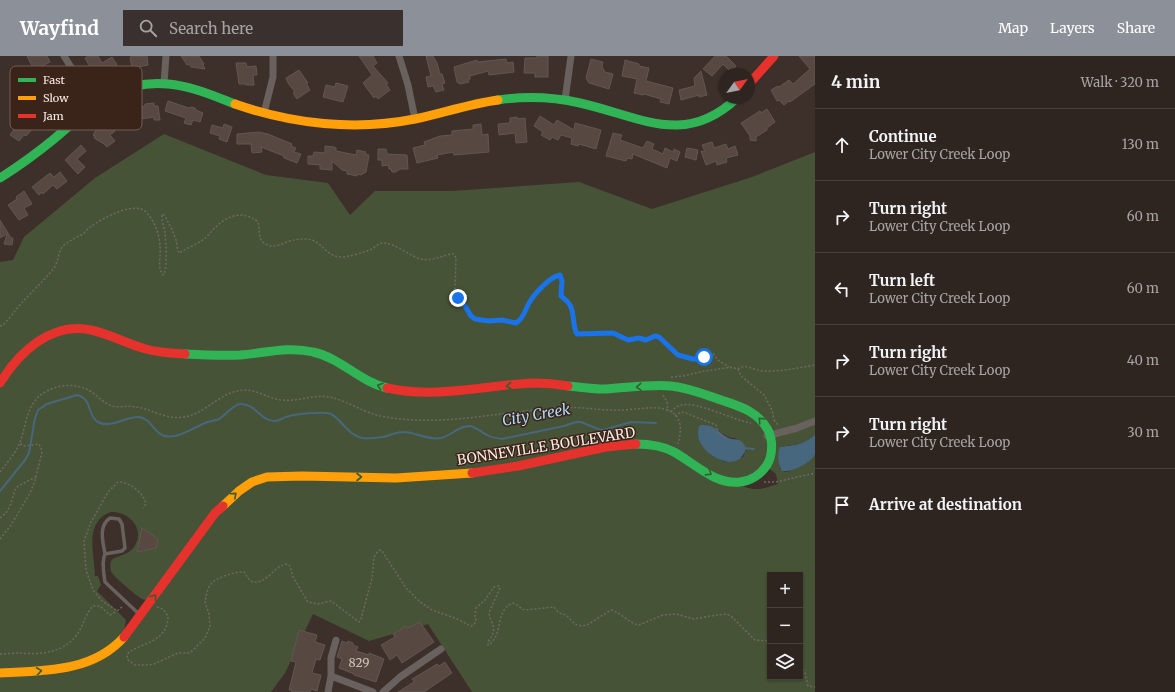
<!DOCTYPE html>
<meta charset="utf-8">
<style>
body{margin:0;font-family:Merriweather,serif;background:#3a302d;color:#f1f3f6}
.controls{position:absolute;right:12px;bottom:12px;display:grid;overflow:hidden;border-radius:0px;box-shadow:0 1px 3px #0004}
.controls button{width:36px;height:36px;display:grid;place-items:center;padding:0;border:0;border-bottom:1px solid #49413e;background:#2e2420;color:#f1f3f6;font:20px sans-serif}
.compass{position:absolute;left:719px;top:12px;width:36px;height:36px;border-radius:50%;background:#2e2420;box-shadow:0 1px 3px #0004;rotate:57deg}
.stop{position:absolute;width:12px;height:12px;margin:-9px;border:3px solid #1a73e8;border-radius:50%;background:#fff}
.stop.end{background:#1a73e8;border-color:#fff;box-shadow:0 1px 4px #0008}
.list{margin:0;padding:0;list-style:none}
h2{display:flex;justify-content:space-between;align-items:center;height:52px;margin:0;padding:0 16px;font-size:17px}
h2 small{font-size:13px;font-weight:400;color:#a7a4a5}
.list li{display:grid;grid-template-columns:26px 1fr auto;gap:12px;align-items:center;box-sizing:border-box;height:72px;padding:0 16px;border-top:1px solid #49413e}
.list b{display:block;font-size:15px;white-space:nowrap}
.list p{margin:0;font-size:13px;white-space:nowrap;color:#a7a4a5}
.list em{font-size:13px;font-style:normal;color:#a7a4a5}
.icon{flex:none;width:22px;height:22px;fill:none;stroke:currentColor;stroke-width:2;stroke-linecap:round;stroke-linejoin:round}
.map{position:relative;flex:none;width:815px;height:636px;overflow:hidden}
header{display:flex;align-items:center;gap:24px;box-sizing:border-box;height:56px;padding:0 20px;background:#8c9099;color:#fff}
header strong{font-size:19px}
nav{display:flex;gap:22px;margin-inline-start:auto;font-size:14px}
.search{width:280px;height:36px;background:#3a302d;display:flex;align-items:center;gap:10px;box-sizing:border-box;padding:0 14px;border-radius:0px;color:#a7a4a5;font-size:15px}
main{display:flex}
aside{flex:1;background:#2e2420}
.map>svg:first-child{display:block}
.green{fill:#475336;fill-rule:evenodd}
.water{fill:#46677d}
.lines{fill:none;stroke-linecap:round;stroke-linejoin:round}
.stream{stroke:#46677d;stroke-width:2}
.building{fill:#574842;stroke:#615651}
.path{stroke:#6f6864;stroke-width:1.5;stroke-dasharray:2 2;stroke-linecap:butt}
.lane{stroke:#68615d;stroke-width:3.5}
.street{stroke:#68615d;stroke-width:7}
.fast{stroke:#30b455;stroke-width:9}
.slow{stroke:#ff9f0a;stroke-width:9}
.jam{stroke:#e5322d;stroke-width:9}
.oneway{stroke:#365d30}
.route{stroke:#1a73e8;stroke-width:5}
.labels{text-anchor:middle;stroke-width:3;stroke-linejoin:round;paint-order:stroke}
.number-label{font-size:12px;fill:#d1c2bb}
.street-label{font-size:14px;fill:#faeae3;stroke:#3a2318}
.water-label{font-size:15px;font-style:italic;fill:#a9dbfe;stroke:#3a2318}
.key{fill:#3a2318;stroke:#745f55;stroke-width:1}
.key-label{font-size:11px;fill:#faeae3}
</style>
<header>
<strong>Wayfind</strong>
<div class="search"><svg class="icon" aria-label="search" viewBox="0 0 24 24"><circle cx="10" cy="10" r="6"/><path d="M15 15l6 6"/></svg>Search here</div>
<nav><a>Map</a><a>Layers</a><a>Share</a></nav>
</header>
<main>
<div class="map">
<svg width="815" height="636" viewBox="0 0 815 636">
<rect width="100%" height="100%" fill="#3d302a"/>
<!-- green -->
<path class="green" d="M164 78 266 119 328 127 350 159 375 135H452L579 126 652 153 752 121 815 96V379C803 389 795 388 780 391L779 401 780 412 784 416H787L804 408 815 398V636H472L428 568 369 585 313 558 285 617 271 636H0V206L13 204 24 181 95 122ZM703 369C717 370 727 384 736 382L746 394 743 401C738 402 732 405 728 406 723 406 720 403 716 400 704 392 696 387 699 370ZM766 410 776 418 778 428C766 432 755 436 743 430ZM111 456C129 455 146 473 134 491 128 500 114 500 111 505 110 508 110 515 112 517 113 520 139 542 142 543 145 544 149 544 151 544L123 581 126 564 97 535 101 529 98 520H95C94 498 84 465 111 456ZM770 519H800V621H770Z"/>
<!-- water -->
<path class="water" d="M701 369C714 368 717 375 727 381 735 386 740 379 746 392L745 396 740 403C736 405 732 406 728 406 712 403 693 388 699 370Z
M815 379C815 385 815 393 815 398 811 407 791 417 782 415 778 409 777 397 780 391 795 389 802 389 815 379Z"/>
<g class="lines">
<!-- stream -->
<path class="stream" d="M745 392 754 393
M0 435 25 404 29 397 35 362 38 354 47 348 77 339C93 343 87 360 98 366 111 373 126 360 139 361 152 363 154 378 165 380 178 383 193 372 205 367 209 365 215 365 219 363 225 359 235 347 241 348 256 348 260 365 275 365 280 365 282 362 286 361 293 358 324 355 331 358 342 364 348 379 362 382 368 383 376 382 383 381 389 380 396 376 403 376 416 376 428 385 441 382 451 380 458 370 469 370 477 371 481 376 487 379 492 382 497 382 502 383L564 370 576 366H581L598 373 603 374 631 366 656 367"/>
</g>
<!-- building -->
<path class="building" d="M27 0H47L50 6 34 14Z
M88 0H98L102 7 112 1 117 9 96 22 85 2Z
M136 0H147L148 9 132 12 130 1Z
M181 0H199L204 8 203 9 205 13 191 11 189 8 187 9Z
M359 0H373L377 7 373 10 388 27 386 28 390 34 378 43 376 40 374 42 363 27 372 19Z
M426 0H433L437 7 440 18H442L445 27 442 28 444 34 436 36 433 30 428 31 426 21 431 20Z
M537 0H548V21H535V17H524L525 2H537Z
M715 0H726L736 10 731 16 723 8 712 20 703 13Z
M799 0H815V28L790 46 789 45 784 49 779 44 777 45 771 34 778 30 779 31 789 24 793 28 810 13Z
M506 3 507 7 513 6 514 16 489 19 488 15 470 20V23L468 24 469 26 460 28 457 26 454 11 477 4V6Z
M591 3 603 6 602 11 605 16 613 18 609 33 589 27 586 22Z
M625 4 639 8V10L649 12 646 25 673 32 669 48 660 46 661 43 644 38 643 39 634 37 637 23 622 20Z
M236 7H246L247 11 256 10 257 19H253L254 29H246V28H239Z
M299 14 308 27H306L310 34 297 43 293 37 295 36 288 27 286 22Z
M701 15 707 39 699 41V39L681 44 679 34 695 30 694 22Z
M336 27 348 30 343 46 323 41 326 29 335 31Z
M168 45 189 52 192 51 195 52 196 54 203 57 200 66 193 64 191 69 184 67 186 62 165 55Z
M154 47V50H158L160 64H154V61L129 65 128 55 133 54V52L145 50V48Z
M767 53 775 66 767 72V74L756 81V85L750 84V80L741 67 760 55 761 57Z
M30 56 36 61 35 62 40 66 37 71 35 70 26 80 24 79 19 85 10 79 24 60 27 61Z
M540 60 554 69 557 64 574 74 575 67 601 74 596 93 579 88 578 90 571 88 572 82 561 79 558 84 552 81 550 84 541 79 543 76 534 70Z
M517 61V63L525 62 527 86 516 87 515 77 499 79 498 68 510 67V62Z
M112 64 116 70 113 72 115 75 114 76 110 79 115 85 107 91 104 88 94 82 95 80 93 79 96 74Z
M224 68 232 71 227 86 219 83 220 80 210 77 212 69 223 72Z
M481 68 482 79 488 78 489 96 454 99 453 96 437 99 438 102 417 107 413 92 425 89 424 86 440 80 452 79V75L473 73V69Z
M258 76 268 78 292 88 291 90 296 92 294 96 301 98 297 107 284 102V100L261 91 262 96 252 97 251 88H237V78Z
M613 77 622 79 620 84 643 92 647 85 654 88 652 93 663 98 665 92 673 96 674 93 680 96 677 105 670 102 667 112 633 98 632 103 627 102 626 105 606 100Z
M712 86 714 92 726 88 728 93 735 90 738 99 726 102 727 106 717 109 716 105 706 109 701 95 705 96 702 89Z
M81 89 86 95 77 103 85 111 78 118 65 104Z
M325 90 334 91 336 92V95L356 99 357 94 366 96 365 98 369 99 366 116 361 119 357 118V120L347 118V115L342 114 332 105V114L320 113V109L308 108V100H313L314 96 325 97Z
M687 92 698 94 696 104 685 101Z
M378 93H386L387 98 407 99 408 113H400L396 116H392L391 113H389L388 109 382 110V104H378Z
M60 116 67 125 57 133 53 129 43 138 42 136 39 139 32 131 50 117 54 121Z
M24 135 32 148 24 152 28 159 19 164 8 149 17 143 16 141Z
M0 164 11 182H13L12 189 4 188 7 178 0 182Z
M142 472 158 483 156 492 137 496Z
M420 566 434 586 402 607 397 599 390 604 381 589 395 581 393 578 406 570 407 572Z
M299 574 317 579 315 586 325 589 320 604 316 603 312 617 321 619 317 635 311 633 310 636H291L292 634H289L296 606 291 605Z
M342 585 347 587 348 585 353 587V589L358 591 356 595 369 599V597L384 603 376 626 354 619V618L339 612 342 603 337 601Z
M445 606 452 617 424 636H398L414 626 412 623 419 619 437 608 439 610Z"/>
<g class="lines">
<!-- path -->
<path class="path" d="M0 270 3 269C9 263 14 256 19 250 30 237 43 226 54 212 59 205 58 194 63 190 69 185 75 182 81 179 85 177 87 173 90 171 102 163 134 144 146 156 155 165 160 180 160 192 161 200 157 212 163 219 168 214 166 185 165 177 164 171 161 164 162 158L164 159C169 167 173 175 176 184 177 188 177 193 179 197 187 192 198 188 204 183 209 179 213 173 218 169 230 158 245 155 258 166 261 175 256 185 268 189 276 193 286 185 294 184 298 183 302 183 306 183 323 184 323 199 340 201 345 202 366 196 372 193 375 191 378 188 382 187 394 186 411 201 421 203 433 206 444 198 454 198L456 202 455 232 457 240 465 250 472 262 489 265 502 264 514 267 519 266 534 241 552 223 560 219 563 225 561 240C564 243 568 245 570 249 575 258 572 270 577 278L610 276 629 284 639 282 647 284 655 280 659 281C673 290 678 306 699 303 704 302 708 298 713 297L718 304 729 311
M738 313 741 320 764 339 772 354 774 364
M671 321 683 320 705 315 726 312 729 311 738 313C745 307 753 314 762 315 779 316 797 312 815 309
M663 339 667 346 668 355
M671 356C674 353 676 350 681 349 697 345 733 364 751 367
M675 360 681 356 686 357 716 369 718 377 725 382
M774 364 779 370
M0 416C6 408 13 400 18 391 27 372 24 349 45 336 59 328 77 327 90 335 98 340 103 347 112 350 120 352 128 349 136 351 146 352 155 357 166 360 202 369 214 335 245 334 258 334 269 343 282 344 298 346 313 338 329 341 345 344 360 354 376 359 397 364 421 365 442 364 482 362 520 354 559 352 581 350 601 355 621 354 637 354 658 348 672 356 683 364 681 377 678 388
M764 426H776L815 417
M0 462 6 457 10 450 15 434 18 430 36 421
M0 483 11 469 30 437 35 425 42 396 41 392 39 388 24 390 19 387
M122 551 117 555 116 554 102 545 93 534 86 514 84 485 91 466 108 436 118 426C130 426 143 436 146 448L143 452
M157 551 163 553 168 560C168 585 145 586 129 596L127 599 128 604 135 609H148L154 608 178 597H189L191 596 205 582 210 570 209 558 205 546C206 541 207 532 211 528 215 522 236 515 244 516L250 525C267 531 273 509 287 508L290 510 293 521 308 546 318 548 331 545 359 566 361 563 372 522 374 501 378 495 380 494 382 495 406 532 420 546 432 554 455 562 471 570 474 569 476 564 475 559 476 552 485 544 494 531 499 530 500 532 489 557C491 570 499 571 488 586V589C504 580 494 556 512 547 518 548 520 553 525 554L554 551 559 557 566 559 575 568 582 570 587 569 611 554C622 557 628 567 639 569L663 559 676 558 694 563 716 559 727 558 732 561 755 584 770 585
M0 598C6 598 13 597 19 597 39 599 63 597 76 580 83 571 85 558 93 550H100L110 559 117 555
M800 610 805 617 808 630 815 631"/>
<!-- lane -->
<path class="lane" d="M105 498C103 486 98 470 110 462L119 463 122 468 125 492 122 495 105 498C101 506 104 518 105 526L140 559"/>
<!-- street -->
<path class="street" d="M64 0 94 48
M399 0 408 29 415 63
M164 27 166 0
M565 44 571 0
M264 57 273 21V0
M767 380 797 372 815 365
M331 620 373 636
M328 636 331 620V602L336 584
M383 636 400 621 441 593"/>
<!-- fast -->
<path class="fast" d="M498 44C525 40 553 41 580 47 639 60 684 92 737 42
M0 122C19 110 37 97 54 83 89 53 118 23 168 28 191 30 214 40 235 48
M185 298C203 299 222 300 240 299 265 297 289 290 313 296 341 302 360 326 387 332
M568 330C580 331 592 333 605 333 627 332 649 328 671 330 690 332 706 339 724 345 742 351 758 356 768 374 773 384 773 399 767 409 761 418 751 425 740 426 715 429 694 407 674 396 663 390 649 388 636 388"/>
<!-- slow -->
<path class="slow" d="M235 48C292 68 355 75 415 63 443 57 469 48 498 44
M223 450 239 435 252 426 267 421 302 420 396 422 472 417
M0 617C44 615 93 616 124 581"/>
<!-- jam -->
<path class="jam" d="M749 28 774 0
M0 327C19 296 52 265 91 274 110 278 127 288 146 293 159 297 172 297 185 298
M387 332C436 343 485 329 534 327 546 327 557 328 568 330
M472 417 518 410 606 391 636 388
M124 581 215 457 223 450"/>
</g>
<!-- one-way arrows -->
<defs><path id="oneway-chevron" d="M-2-3.5L2.5 0L-2 3.5" fill="none" stroke-width="1.6" stroke-linecap="round" stroke-linejoin="round"/></defs>
<g class="oneway">
<use href="#oneway-chevron" transform="translate(380 330) rotate(-161)"/>
<use href="#oneway-chevron" transform="translate(509 330) rotate(174)"/>
<use href="#oneway-chevron" transform="translate(639 331) rotate(176)"/>
<use href="#oneway-chevron" transform="translate(761 364) rotate(-133)"/>
<use href="#oneway-chevron" transform="translate(709 417) rotate(32)"/>
<use href="#oneway-chevron" transform="translate(359 421)"/>
<use href="#oneway-chevron" transform="translate(234 439) rotate(-42)"/>
<use href="#oneway-chevron" transform="translate(154 541) rotate(-53)"/>
<use href="#oneway-chevron" transform="translate(39 615) rotate(-8)"/>
</g>
<g class="lines">
<!-- route -->
<path class="route" d="M458 242 465 250 471 260 475 263 489 265 502 264 516 267C523 263 525 255 528 249 533 239 549 221 560 219L562 225 561 240C564 243 568 245 570 249 575 258 572 270 577 278L613 277 628 284 639 282 646 284 655 280 659 281 678 299 693 303H698L704 301"/>
</g>
<g class="labels">
<!-- number labels -->
<g class="number-label">
<text x="359" y="611">829</text>
</g>
<!-- street labels -->
<g class="street-label">
<text transform="translate(546 390) rotate(-9)" y="5">BONNEVILLE BOULEVARD</text>
</g>
<!-- water labels -->
<g class="water-label">
<text transform="translate(536 359) rotate(-10)" y="5">City Creek</text>
</g>
</g>
<!-- legend -->
<rect x="10" y="10" width="132" height="64" rx="6" class="key"/>
<rect x="18" y="22" width="18" height="4" fill="#30b455"/>
<rect x="18" y="40" width="18" height="4" fill="#ff9f0a"/>
<rect x="18" y="58" width="18" height="4" fill="#e5322d"/>
<g class="key-label">
<text x="43" y="28">Fast</text>
<text x="43" y="46">Slow</text>
<text x="43" y="64">Jam</text>
</g>
</svg>
<div class="controls">
<button>+</button>
<button>−</button>
<button><svg class="icon" aria-label="layers" viewBox="0 0 24 24"><path d="M12 4l9 5-9 5-9-5zM3 14l9 5 9-5"/></svg></button>
</div>
<svg class="compass" viewBox="-18 -18 36 36"><path d="M0-13l5 13h-10z" fill="#e53935"/><path d="M0 13l5-13h-10z" fill="#a7a4a5"/></svg>
<div class="stop" style="left:704px;top:301px"></div>
<div class="stop end" style="left:458px;top:242px"></div>
</div>
<aside>
<h2>4 min<small>Walk · 320 m</small></h2>
<ul class="list">
<li><svg class="icon" aria-label="ahead" viewBox="0 0 24 24"><path d="M12 20V5M6 11l6-6 6 6"/></svg><div><b>Continue</b><p>Lower City Creek Loop</p></div><em>130 m</em></li>
<li><svg class="icon" aria-label="right" viewBox="0 0 24 24"><path d="M7 20v-9h11M14 6l5 5-5 5"/></svg><div><b>Turn right</b><p>Lower City Creek Loop</p></div><em>60 m</em></li>
<li><svg class="icon" aria-label="left" viewBox="0 0 24 24"><path d="M17 20v-9H6M10 6l-5 5 5 5"/></svg><div><b>Turn left</b><p>Lower City Creek Loop</p></div><em>60 m</em></li>
<li><svg class="icon" aria-label="right" viewBox="0 0 24 24"><path d="M7 20v-9h11M14 6l5 5-5 5"/></svg><div><b>Turn right</b><p>Lower City Creek Loop</p></div><em>40 m</em></li>
<li><svg class="icon" aria-label="right" viewBox="0 0 24 24"><path d="M7 20v-9h11M14 6l5 5-5 5"/></svg><div><b>Turn right</b><p>Lower City Creek Loop</p></div><em>30 m</em></li>
<li><svg class="icon" aria-label="arrive" viewBox="0 0 24 24"><path d="M6 21V4h12l-3 4 3 4H6"/></svg><div><b>Arrive at destination</b></div></li>
</ul>
</aside>
</main>
